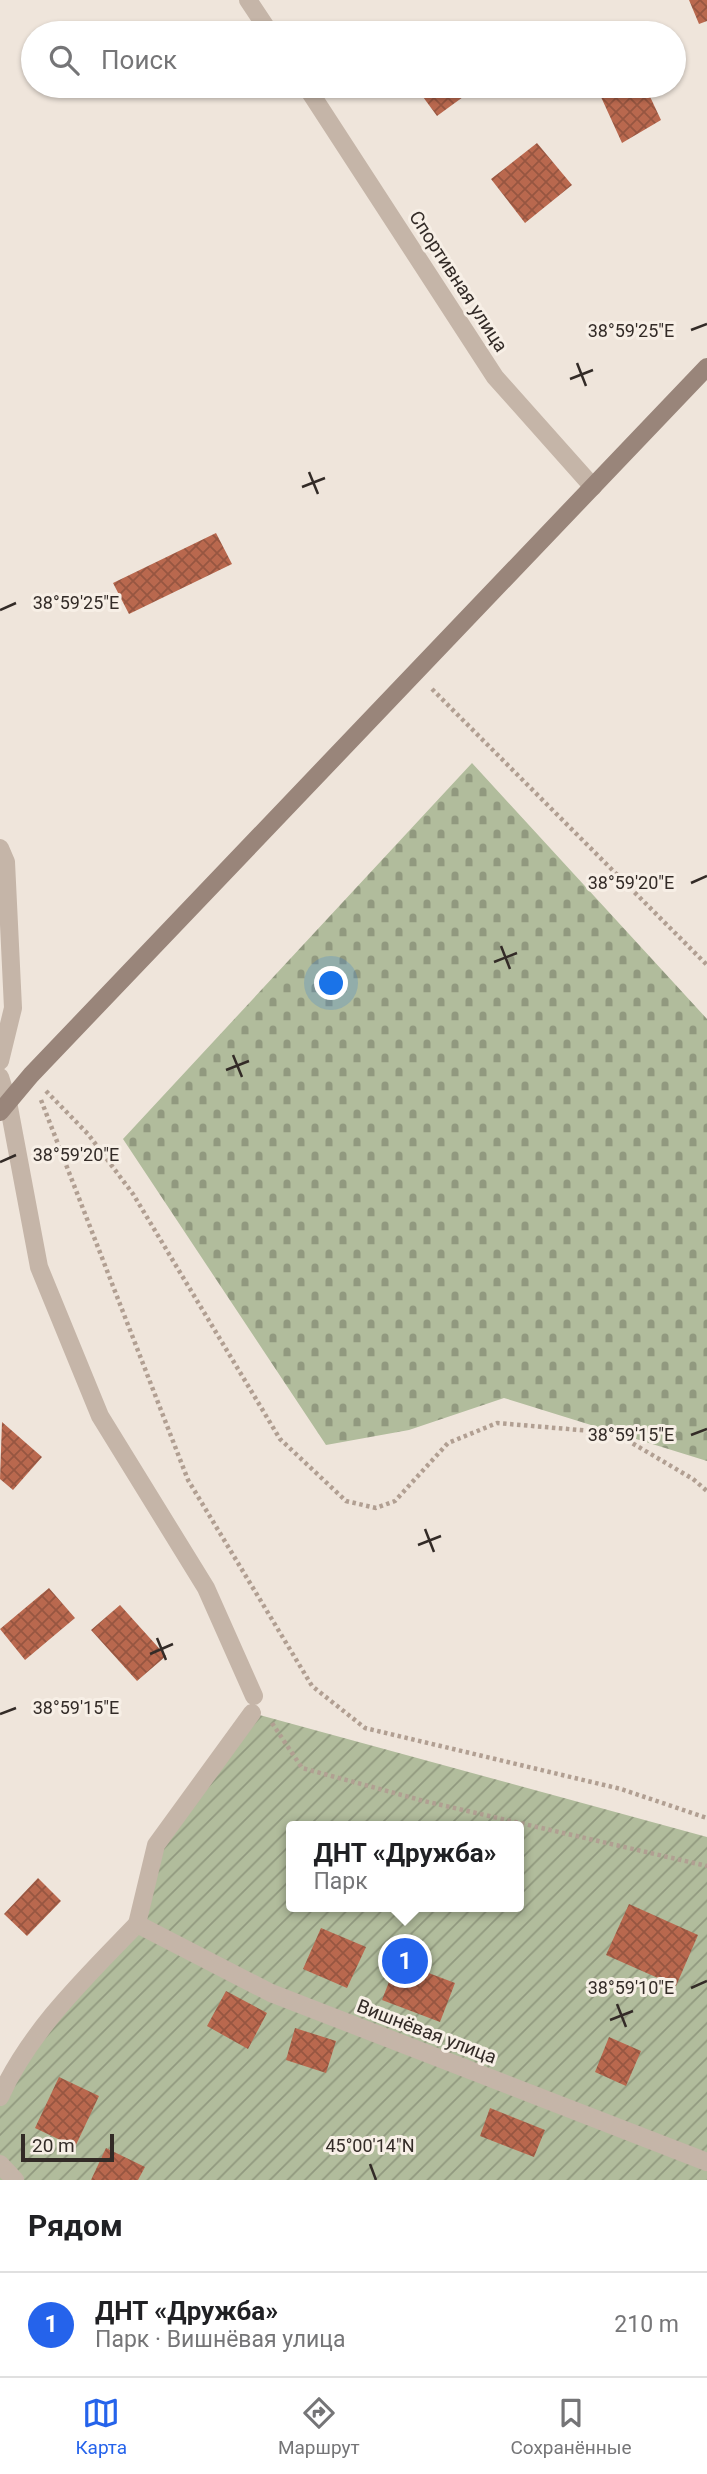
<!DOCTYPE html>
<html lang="ru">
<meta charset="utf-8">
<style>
body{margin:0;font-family:Roboto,sans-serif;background:#f2f2f2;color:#202124}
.scale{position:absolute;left:21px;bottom:18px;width:93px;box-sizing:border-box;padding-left:7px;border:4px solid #332b27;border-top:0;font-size:19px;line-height:24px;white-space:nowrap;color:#332b27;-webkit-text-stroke:5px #f7efe6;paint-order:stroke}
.you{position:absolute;left:332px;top:984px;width:24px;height:24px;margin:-18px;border:5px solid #fff;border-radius:50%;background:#1a73e8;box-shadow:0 0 0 10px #1a73e833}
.badge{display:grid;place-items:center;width:46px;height:46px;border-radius:50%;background:#2563eb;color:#fff;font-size:23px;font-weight:700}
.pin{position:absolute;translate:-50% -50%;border:4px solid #fff;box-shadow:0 2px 7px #0006}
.popup{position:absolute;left:286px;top:1821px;width:238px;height:91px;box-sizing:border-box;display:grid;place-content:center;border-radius:7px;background:#fff;filter:drop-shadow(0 2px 5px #0005);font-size:23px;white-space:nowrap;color:#757577}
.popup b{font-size:26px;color:#202124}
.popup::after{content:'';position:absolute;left:50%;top:100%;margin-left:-14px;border:14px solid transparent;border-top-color:#fff}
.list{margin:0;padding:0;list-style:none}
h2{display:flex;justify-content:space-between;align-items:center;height:91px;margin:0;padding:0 28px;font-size:30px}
h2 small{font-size:23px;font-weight:400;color:#757577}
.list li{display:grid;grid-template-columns:46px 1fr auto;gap:21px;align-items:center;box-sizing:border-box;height:105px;padding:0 28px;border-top:2px solid #e0e0e0}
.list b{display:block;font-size:26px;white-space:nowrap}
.list p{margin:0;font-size:23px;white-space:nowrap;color:#757577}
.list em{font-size:23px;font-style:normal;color:#757577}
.icon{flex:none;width:38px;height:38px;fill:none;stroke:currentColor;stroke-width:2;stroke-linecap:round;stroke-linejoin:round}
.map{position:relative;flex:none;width:707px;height:2180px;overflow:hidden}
.search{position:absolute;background:#fff;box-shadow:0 2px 5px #0004;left:21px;right:21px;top:21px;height:77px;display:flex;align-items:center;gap:18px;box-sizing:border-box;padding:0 24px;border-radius:38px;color:#757577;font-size:26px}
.sheet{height:196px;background:#fff}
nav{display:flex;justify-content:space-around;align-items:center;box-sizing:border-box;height:98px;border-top:2px solid #e0e0e0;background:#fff;font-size:19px;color:#757577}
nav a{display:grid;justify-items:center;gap:4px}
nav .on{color:#2563eb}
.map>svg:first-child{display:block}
.cemetery{fill:url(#cemetery-stones)}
.garden{fill:url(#garden-furrows);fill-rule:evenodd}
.building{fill:url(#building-cross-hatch)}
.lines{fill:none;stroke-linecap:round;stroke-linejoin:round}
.path{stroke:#b19f92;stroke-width:4.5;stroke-dasharray:3.5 3.5;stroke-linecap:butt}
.lane{stroke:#c5b5a8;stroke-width:18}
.street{stroke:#c5b5a8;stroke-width:18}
.secondary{stroke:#99857a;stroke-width:18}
.ticks{fill:none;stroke:#332b27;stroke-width:2.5}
.labels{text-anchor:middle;stroke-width:6;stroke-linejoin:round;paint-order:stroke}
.street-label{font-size:19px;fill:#332b27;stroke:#f7efe6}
.ticks-label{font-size:18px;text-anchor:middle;fill:#332b27;stroke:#f7efe6;stroke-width:6;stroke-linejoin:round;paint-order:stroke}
</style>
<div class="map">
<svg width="707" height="2180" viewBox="0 0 707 2180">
<defs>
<pattern id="cemetery-stones" width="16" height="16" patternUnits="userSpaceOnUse" patternTransform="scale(1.75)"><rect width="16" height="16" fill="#b1bc9c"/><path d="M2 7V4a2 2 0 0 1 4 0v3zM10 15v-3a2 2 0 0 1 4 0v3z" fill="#91997f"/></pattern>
<pattern id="garden-furrows" width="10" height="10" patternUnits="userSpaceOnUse" patternTransform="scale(1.75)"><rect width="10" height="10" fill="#b1bc9c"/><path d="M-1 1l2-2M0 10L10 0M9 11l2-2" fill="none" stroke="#91997f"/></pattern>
<pattern id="building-cross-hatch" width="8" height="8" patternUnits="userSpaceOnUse" patternTransform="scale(1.75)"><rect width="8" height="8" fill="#b9684e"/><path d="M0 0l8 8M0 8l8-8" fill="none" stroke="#975641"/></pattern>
</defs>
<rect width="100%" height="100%" fill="#efe5db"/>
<!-- cemetery -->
<path class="cemetery" d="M472 763 707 1019V1461L504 1398 409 1430 326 1445 123 1139Z"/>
<!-- garden -->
<path class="garden" d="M252 1713 707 1837V2180H0V2097L8 2078 137 1924 156 1845ZM291 1826H519V1907H291Z"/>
<!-- building -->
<path class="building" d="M689 0H707V21L699 24Z
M462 22 470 33H447Z
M415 86H478L437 116Z
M596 86H645L661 120 622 143Z
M537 143 572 185 525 223 491 179Z
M216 533 232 564 129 614 113 583Z
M2 1422 42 1457 13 1490 0 1479Z
M49 1588 75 1618 25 1660 0 1629Z
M120 1605 166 1656 137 1681 91 1630Z
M38 1878 61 1901 27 1936 4 1914Z
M629 1904 698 1935 676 1986 606 1955Z
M321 1928 366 1947 347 1988 303 1969Z
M397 1961 455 1983 440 2022 382 2000Z
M226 1991 267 2013 248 2049 207 2026Z
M295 2028 336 2041 326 2073 286 2060Z
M609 2037 641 2051 626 2086 595 2072Z
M59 2077 99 2096 75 2147 35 2128Z
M490 2108 545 2130 534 2157 480 2136Z
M106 2148 145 2167 138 2180H91Z"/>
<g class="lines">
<!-- path -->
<path class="path" d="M432 689 707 965
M46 1091 88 1134 133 1194 280 1439 346 1501 376 1508 395 1501 448 1443 497 1423 615 1433 693 1479 707 1491
M41 1100 188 1480 312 1686 365 1728 621 1789 707 1818
M272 1723 302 1768 424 1801 707 1866"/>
<!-- lane -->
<path class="lane" d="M0 2097C30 2030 87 1976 137 1924"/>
<!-- street -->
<path class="street" d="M248 0 270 33
M306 86 495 377 593 487
M0 848 6 862 13 1008 0 1061
M0 1077 8 1102 39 1267 100 1416 206 1588 254 1696
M252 1713 156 1845 137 1924 271 1993 707 2162
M0 2164 15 2180"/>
<!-- secondary -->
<path class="secondary" d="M0 1112 31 1075 707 367"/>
</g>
<!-- ticks -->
<path class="ticks" d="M691 330 707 324M577 363 586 386M570 379 593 370M309 472 318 494M302 487 325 478M0 610 16 603M691 883 707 876M501 946 510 969M494 962 517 953M233 1055 242 1077M226 1070 249 1061M0 1162 16 1155M691 1435 707 1429M425 1529 434 1552M418 1545 441 1536M157 1638 166 1660M150 1654 173 1644M0 1714 16 1708M691 1988 707 1981M617 2004 626 2027M610 2020 633 2011M370 2164 376 2180"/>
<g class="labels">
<!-- street labels -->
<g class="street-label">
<text transform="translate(459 281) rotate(57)" y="7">Спортивная улица</text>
<text transform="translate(427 2031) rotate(21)" y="7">Вишнёвая улица</text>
</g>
</g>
<g class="ticks-label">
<text x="631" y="337">38°59'25"E</text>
<text x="76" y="609">38°59'25"E</text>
<text x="631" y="889">38°59'20"E</text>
<text x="76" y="1161">38°59'20"E</text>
<text x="631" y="1441">38°59'15"E</text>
<text x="76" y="1714">38°59'15"E</text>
<text x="631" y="1994">38°59'10"E</text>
<text x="370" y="2152">45°00'14"N</text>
</g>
</svg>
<div class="scale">20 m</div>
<div class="you"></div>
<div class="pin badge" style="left:405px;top:1961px">1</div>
<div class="popup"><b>ДНТ «Дружба»</b>Парк</div>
<div class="search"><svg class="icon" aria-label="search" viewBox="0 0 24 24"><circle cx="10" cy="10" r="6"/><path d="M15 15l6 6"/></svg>Поиск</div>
</div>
<section class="sheet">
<h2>Рядом<small></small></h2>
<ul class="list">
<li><span class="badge">1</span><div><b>ДНТ «Дружба»</b><p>Парк · Вишнёвая улица</p></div><em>210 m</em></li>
</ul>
</section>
<nav>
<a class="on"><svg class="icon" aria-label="map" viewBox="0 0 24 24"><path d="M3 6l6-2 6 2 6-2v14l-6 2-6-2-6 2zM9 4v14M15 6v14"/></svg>Карта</a>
<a><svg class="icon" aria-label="directions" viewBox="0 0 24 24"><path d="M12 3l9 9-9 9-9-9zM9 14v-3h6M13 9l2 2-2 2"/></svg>Маршрут</a>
<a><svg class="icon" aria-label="saved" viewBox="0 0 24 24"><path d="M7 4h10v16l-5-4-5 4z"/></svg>Сохранённые</a>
</nav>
